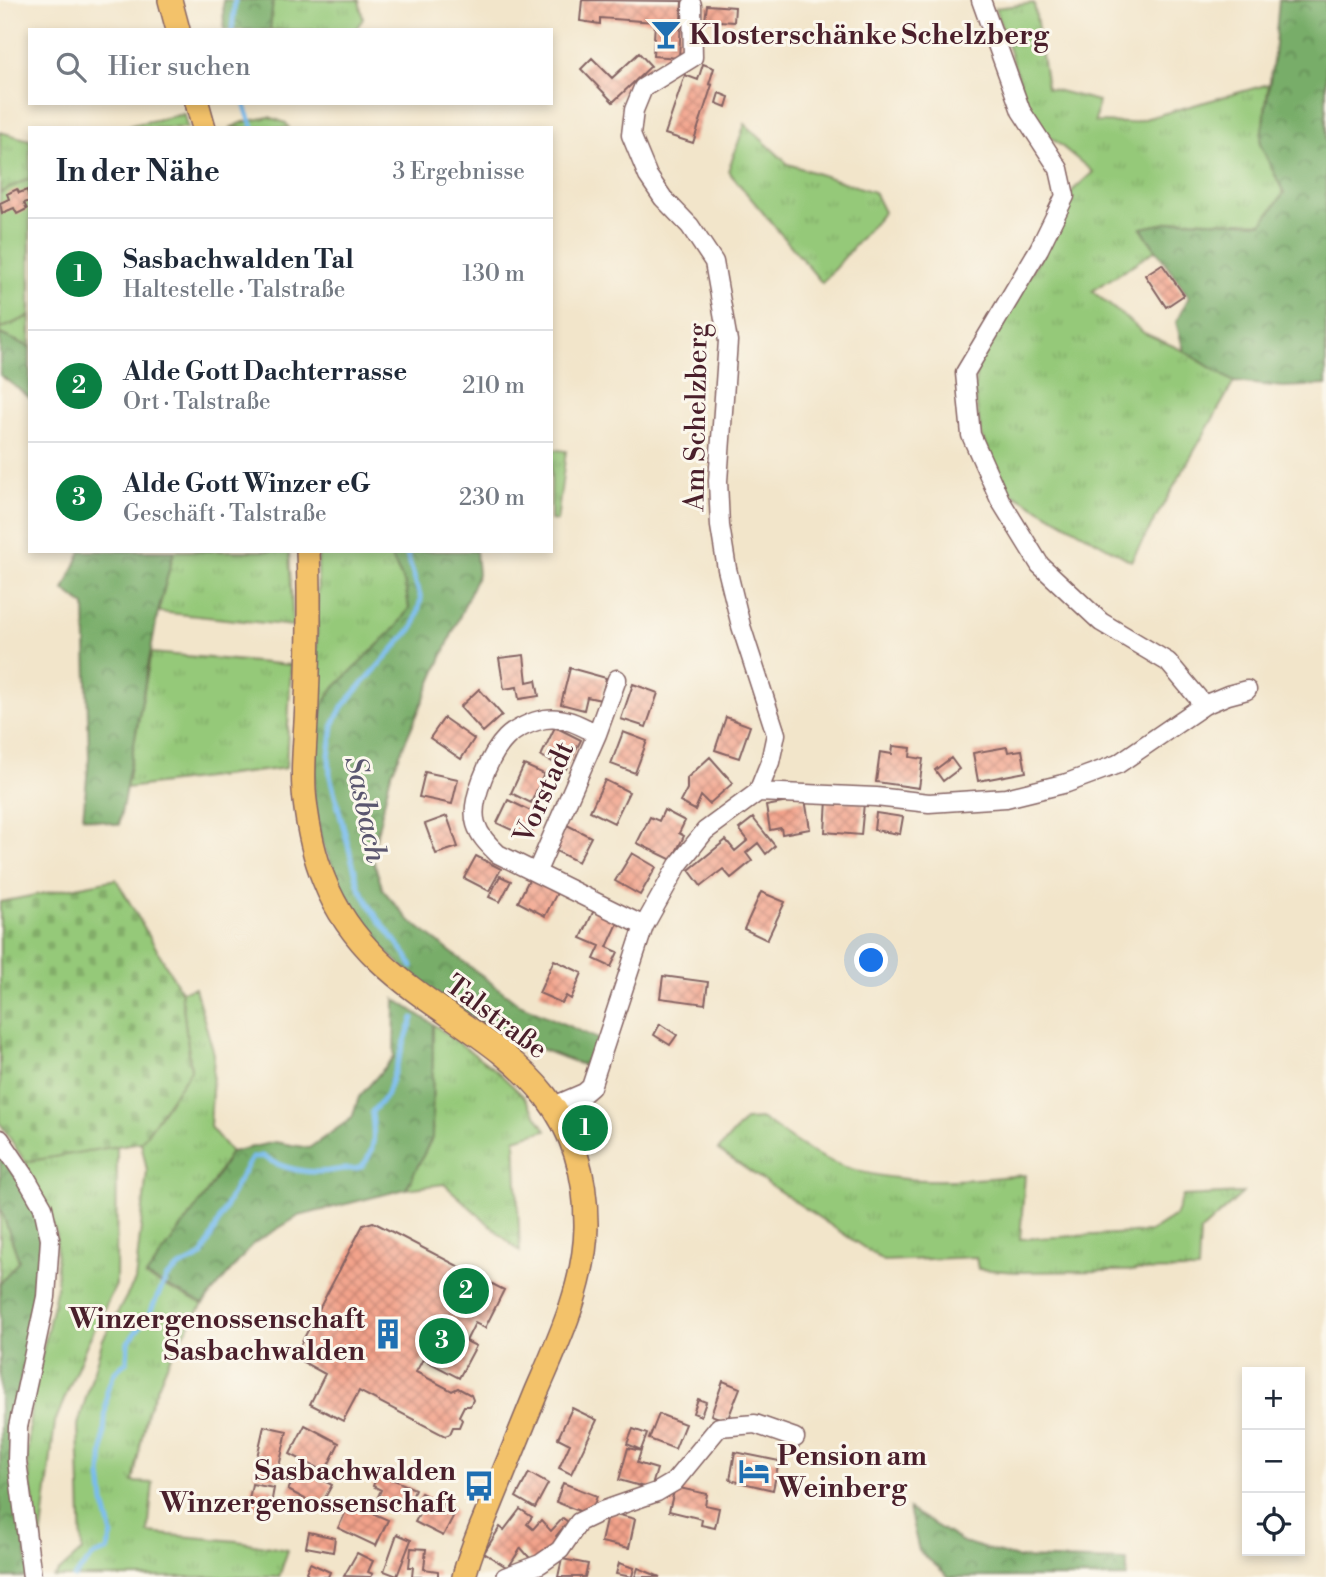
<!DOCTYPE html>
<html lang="de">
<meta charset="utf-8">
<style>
body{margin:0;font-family:"Libre Bodoni",serif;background:#f2f2f3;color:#1f2937}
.controls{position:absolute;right:21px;bottom:21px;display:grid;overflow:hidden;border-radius:0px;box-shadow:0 4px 10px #0003}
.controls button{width:63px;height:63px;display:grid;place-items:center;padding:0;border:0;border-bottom:2px solid #e0e1e3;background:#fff;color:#1f2937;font:35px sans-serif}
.you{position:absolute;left:872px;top:961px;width:24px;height:24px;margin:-18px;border:5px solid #fff;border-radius:50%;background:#1a73e8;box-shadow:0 0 0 10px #1a73e833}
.badge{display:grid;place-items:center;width:46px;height:46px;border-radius:50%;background:#0b8043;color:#fff;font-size:23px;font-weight:700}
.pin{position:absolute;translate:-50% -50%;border:4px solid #fff;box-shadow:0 2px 7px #0006}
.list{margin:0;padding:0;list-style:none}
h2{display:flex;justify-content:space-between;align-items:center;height:91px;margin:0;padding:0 28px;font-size:30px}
h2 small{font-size:23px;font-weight:400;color:#747a83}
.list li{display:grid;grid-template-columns:46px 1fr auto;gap:21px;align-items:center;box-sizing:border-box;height:112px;padding:0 28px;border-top:2px solid #e0e1e3}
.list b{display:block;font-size:26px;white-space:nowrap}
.list p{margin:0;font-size:23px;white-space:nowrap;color:#747a83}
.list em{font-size:23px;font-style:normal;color:#747a83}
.icon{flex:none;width:38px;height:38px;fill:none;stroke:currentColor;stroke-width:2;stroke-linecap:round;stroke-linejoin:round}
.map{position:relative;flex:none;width:1326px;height:1577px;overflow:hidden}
.search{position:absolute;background:#fff;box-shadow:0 4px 10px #0003;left:28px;top:28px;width:525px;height:77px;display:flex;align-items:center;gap:18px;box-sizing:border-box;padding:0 24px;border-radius:0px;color:#747a83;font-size:26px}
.panel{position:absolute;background:#fff;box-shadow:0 4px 10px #0003;left:28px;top:126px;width:525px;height:427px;border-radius:0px}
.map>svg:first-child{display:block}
.grass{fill:url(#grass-tufts);stroke:#707452;stroke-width:2}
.forest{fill:url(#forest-crowns);stroke:#61664a;stroke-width:2}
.cemetery{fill:url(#cemetery-stones);stroke:#707452;stroke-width:2}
.garden{fill:#95c979;stroke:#707452;stroke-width:2}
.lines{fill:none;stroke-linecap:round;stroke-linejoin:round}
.stream{stroke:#78bcee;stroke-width:5}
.building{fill:url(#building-cross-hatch)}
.minor-casing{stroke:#856463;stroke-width:21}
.major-casing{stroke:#856463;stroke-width:26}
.minor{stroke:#fff;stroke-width:18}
.major{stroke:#f3c26a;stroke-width:23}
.labels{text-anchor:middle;stroke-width:6;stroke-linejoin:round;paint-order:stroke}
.poi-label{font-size:28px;font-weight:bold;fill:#4a1f2b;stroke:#fbf7ec;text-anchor:start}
.street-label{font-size:28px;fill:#4a1f2b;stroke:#fbf7ec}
.water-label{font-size:30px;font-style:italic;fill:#5a566f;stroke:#fbf7ec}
</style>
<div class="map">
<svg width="1326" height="1577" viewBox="0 0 1326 1577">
<defs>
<pattern id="grass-tufts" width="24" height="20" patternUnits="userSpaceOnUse" patternTransform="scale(1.75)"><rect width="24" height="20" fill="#95c979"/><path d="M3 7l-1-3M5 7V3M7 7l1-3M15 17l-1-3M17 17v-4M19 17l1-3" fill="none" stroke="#82ac69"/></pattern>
<pattern id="forest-crowns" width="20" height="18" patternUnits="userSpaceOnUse" patternTransform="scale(1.75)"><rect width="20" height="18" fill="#78ad69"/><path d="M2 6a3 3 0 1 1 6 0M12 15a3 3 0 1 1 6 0" fill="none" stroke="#648c57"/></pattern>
<pattern id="cemetery-stones" width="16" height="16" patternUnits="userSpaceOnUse" patternTransform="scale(1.75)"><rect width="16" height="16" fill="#95c979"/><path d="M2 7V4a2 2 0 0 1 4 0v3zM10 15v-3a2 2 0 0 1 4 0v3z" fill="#82ac69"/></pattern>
<pattern id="building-cross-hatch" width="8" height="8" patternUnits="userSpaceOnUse" patternTransform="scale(1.75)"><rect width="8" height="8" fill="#f3a38b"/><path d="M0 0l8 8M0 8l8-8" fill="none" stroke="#c78472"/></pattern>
</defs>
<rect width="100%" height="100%" fill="#fbf7ec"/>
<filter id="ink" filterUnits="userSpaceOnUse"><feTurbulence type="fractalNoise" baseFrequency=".0143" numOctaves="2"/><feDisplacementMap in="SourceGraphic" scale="14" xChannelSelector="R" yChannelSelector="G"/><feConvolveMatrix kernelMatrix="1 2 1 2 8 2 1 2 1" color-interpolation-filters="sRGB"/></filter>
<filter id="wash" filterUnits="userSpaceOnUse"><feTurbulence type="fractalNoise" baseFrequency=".00686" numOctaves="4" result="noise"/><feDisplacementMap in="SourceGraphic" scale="28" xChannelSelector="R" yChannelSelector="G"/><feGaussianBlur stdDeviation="1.57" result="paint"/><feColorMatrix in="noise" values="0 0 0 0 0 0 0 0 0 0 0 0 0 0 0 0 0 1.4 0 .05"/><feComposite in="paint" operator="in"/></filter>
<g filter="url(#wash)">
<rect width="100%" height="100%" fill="#f2e5ca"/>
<!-- grass -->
<path class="grass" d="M273 0H359L363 19 355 30H270Z
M1034 3 1047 88 1098 101 1095 122 1130 123 1269 84 1260 144 1284 193 1262 223 1182 220 1141 229 1156 250 1092 291 1144 333 1184 351 1234 382 1131 561 1003 488 981 434 974 389 978 360 1041 256 1073 190 1093 172 1042 130 1025 98 995 8Z
M184 114 187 128H118Z
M269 117 286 123 289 128H230L244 122Z
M745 124 788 164 874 192 884 212 822 283 728 171Z
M0 132 30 140V178L0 193Z
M30 316V347L0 334V329Z
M551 449 566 451 557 521 551 520Z
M174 551H289L293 626 158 612Z
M318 551H388L405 584 409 608 397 627 316 718Z
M151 653 291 665 286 768 126 788Z
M195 988 214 1054 210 1127 231 1152 206 1194 146 1277 203 1304 172 1353 147 1412 133 1482 153 1483 148 1533 237 1541 288 1550 279 1577H53L82 1551 78 1425 103 1339 135 1281 147 1171 141 1142 191 1070 181 991Z
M433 1024 497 1071 524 1097 546 1130 515 1139 520 1252 444 1184 406 1189 432 1138Z
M762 1119C779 1130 795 1143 812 1152 876 1189 955 1181 1025 1175L1020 1239 1150 1232 1175 1216 1183 1196 1243 1193 1200 1232 1198 1270 1017 1272 978 1269 976 1257 884 1261 718 1150 745 1120Z
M117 1145 116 1285 86 1346 55 1422 40 1550 27 1459 31 1404 57 1286 56 1234 25 1162Z
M0 1207 19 1261 0 1284Z"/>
<!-- forest -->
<path class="forest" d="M223 0H273L270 30H224Z
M1279 0H1326V385L1283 387 1234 382 1184 351 1176 322 1189 297 1141 228 1182 220 1262 223 1284 193 1260 144 1274 55Z
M0 334 30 347V398L0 375Z
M81 551H174L158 612 119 825 83 817 89 758 85 606 64 590Z
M388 551H476L478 574 390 777 372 856 383 890 409 920 519 1004 598 1039 590 1068 494 1031 428 989 381 947 343 889 321 841 314 799 316 718 331 691 396 627 409 608 405 584Z
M395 999 433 1024 432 1138 406 1189 299 1216 254 1243 203 1304 146 1276 206 1194 231 1152 275 1142 309 1148 352 1118 359 1097 394 1057Z
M0 1148 29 1195 39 1221 43 1257 11 1432 29 1577H0V1284L19 1260 0 1207Z
M909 1509 963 1542 1017 1558 1127 1561V1577H949L919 1551Z"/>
<!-- cemetery -->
<path class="cemetery" d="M116 879 181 991 191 1070 141 1142 25 1162 0 1123V902Z"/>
<!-- garden -->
<path class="garden" d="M30 178V316L0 329V193Z"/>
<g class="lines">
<!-- stream -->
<path class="stream" d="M232 30 235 0
M244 103 253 128
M406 551 421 599 414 626 342 707 333 725 329 756 330 776 359 887 374 913 407 956 412 967
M74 1577 93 1556 107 1551 112 1535 104 1503 101 1475 107 1391 114 1373 127 1361 128 1342 147 1318 167 1277 178 1268 202 1256 237 1183 252 1158 262 1156C285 1170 310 1175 336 1170 349 1167 358 1173 366 1161 377 1144 373 1130 372 1112L386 1096 413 1018"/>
</g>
<g id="blocks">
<!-- building -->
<path class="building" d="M582 0 682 1 679 58 653 56 655 22 600 18V24L580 21Z
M707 5 735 7 734 22 705 20Z
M639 53 651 66 613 102 581 69 592 58 612 78Z
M703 64 714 68 709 84 712 85 693 143 665 134 685 75 698 80Z
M719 93 729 97 726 107 716 103Z
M17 189 19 193 27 190 30 201 24 203 27 209 17 214 14 208 2 213 0 203 9 199 7 194Z
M1162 264 1184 295 1166 307 1145 275Z
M524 655 527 682 536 680 539 696 519 699 517 687 504 689 499 658Z
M570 668 606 678 601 700 587 697 584 710 561 704Z
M633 684 658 693 646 727 621 719Z
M479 689 502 715 483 732 460 707Z
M726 717 750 726 739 758 715 750Z
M444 718 474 739 461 759 430 738Z
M555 727 581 740 566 769 541 756Z
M623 732 647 741 635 773 611 764Z
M893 746 911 748 910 757 923 759 919 788 876 782 880 752 892 754Z
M1007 747 1008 752 1022 750 1026 772 978 781 973 753Z
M710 757 733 783 709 804 701 796 695 810 680 802 687 789V778Z
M951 758 959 769 943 781 935 770Z
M524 765 544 774 531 803 511 793Z
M425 772 458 779 452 804 419 797Z
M605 780 629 792 614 823 590 811Z
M805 799 810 829 782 834 781 828 770 830 766 806Z
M508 800 539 815 529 838 497 823Z
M827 800 864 803 861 835 825 832Z
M664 810 685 821 679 833 684 836 672 860 637 843 650 817 659 821Z
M876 813 903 817 900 834 874 830Z
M447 816 458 847 436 854 425 824Z
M753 818 775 846 766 854 758 843 746 853 752 861 731 878 723 869 701 886 689 870 726 840 735 851 748 840 739 829Z
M567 825 591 837 578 862 554 850Z
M632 853 656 867 640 895 615 881Z
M476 856 501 869 489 891 464 878Z
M500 876 511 881 500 902 489 897Z
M530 877 558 891 545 916 518 902Z
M761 892 785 902 767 940 744 929Z
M594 910 619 921 607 947 618 952 611 967 594 959 600 946 581 938Z
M554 960 582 973 571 999 566 996 562 1003 539 993Z
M663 976 708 982 705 1004 660 998Z
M660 1024 677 1035 670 1045 654 1035Z
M590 1121 595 1133 589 1135 584 1123Z
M373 1222 504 1290 485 1328 475 1323 466 1341 476 1346 459 1378 423 1359 416 1372 452 1391 458 1388 471 1395 473 1400 470 1406H464L459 1416 462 1420 459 1427H453L450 1434 445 1436 359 1391 343 1421 310 1404 325 1374 294 1357 363 1225Z
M723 1381 740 1388 727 1421 711 1415Z
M698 1399 706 1402 701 1416 693 1413Z
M572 1408 597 1420 571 1474 559 1468 570 1444 558 1438Z
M659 1414 685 1424 675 1449 649 1439Z
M305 1425 339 1443 325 1472 290 1454Z
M264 1426 287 1431 276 1480 253 1475Z
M633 1429 647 1434 641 1450 627 1444Z
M628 1448 641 1451 637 1463 657 1469 651 1489 619 1480Z
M735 1452 779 1461 773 1490 730 1480Z
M300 1468 332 1485 320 1507 288 1490Z
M378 1473 415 1489 410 1502 400 1498 395 1509 376 1501 381 1490 373 1486Z
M529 1473 548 1484 535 1508 516 1497Z
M563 1483 597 1496 592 1510 587 1514 556 1502Z
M252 1484 274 1488 270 1510 248 1505Z
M675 1487 707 1494 705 1505 719 1508 715 1528 701 1525 702 1519 669 1511Z
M421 1493 456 1511 443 1536 415 1522 424 1505 417 1501Z
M350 1503 388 1520 376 1546 338 1528Z
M520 1509 532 1517 527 1524 533 1529 541 1520 551 1531 563 1518 568 1522 556 1536 560 1541 535 1564 521 1548 508 1568 484 1553 500 1527 504 1530Z
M608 1512 635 1519 629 1548 601 1542Z
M309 1532 335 1538 333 1552 306 1547Z
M397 1534 411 1540 397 1576 384 1571Z
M411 1548 426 1549 424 1569 438 1571V1577H412L413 1567H409Z
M357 1553 373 1561 368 1572 373 1574 371 1577 344 1576Z
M562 1559 588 1564 585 1577H558Z
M310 1563 330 1572 328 1577H307L308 1574 306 1572Z
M619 1563 634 1568 632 1577 616 1574Z
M638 1568 660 1577H635Z"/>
</g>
</g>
<g filter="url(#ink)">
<use href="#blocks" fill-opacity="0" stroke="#856463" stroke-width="2"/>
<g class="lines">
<!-- minor casing -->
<g class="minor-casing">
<path id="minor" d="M981 0 1021 111 1059 169 1065 196 1039 249 965 373 971 435 1000 500 1040 565 1101 622 1168 662 1204 705
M597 734 617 679
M758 792 876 797 929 803 1006 798 1067 783 1118 764 1204 705 1228 695 1247 690
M537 871 597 734C580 725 564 716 545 719 533 721 515 729 506 738 490 754 469 802 476 824 480 837 489 845 498 854L644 926
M554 1106 584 1093 591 1087 644 926 678 865 705 831 758 792 770 762 776 734 741 626 727 569 720 526 718 481 728 341 714 262 690 226 663 198 648 176 631 135 634 110 643 88 693 57 692 5
M0 1139 25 1176 43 1207 50 1239 46 1297 18 1427 17 1461 32 1577
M505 1577 540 1564 560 1550 579 1522 602 1511 657 1492 674 1482 719 1427 755 1424 795 1438"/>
</g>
<!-- major casing -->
<g class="major-casing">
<path id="major" d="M170 0 178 30
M197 103 204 128
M308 551C310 602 309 652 307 702 306 734 301 771 305 801 308 827 314 856 324 880 385 1036 588 1023 586 1227 585 1285 559 1340 536 1393 521 1429 507 1465 492 1501 482 1526 470 1551 464 1577"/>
</g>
<!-- minor -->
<use href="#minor" class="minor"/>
<!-- major -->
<use href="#major" class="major"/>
</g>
</g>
<!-- icons -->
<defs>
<g id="bar-bare" transform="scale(2.415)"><path d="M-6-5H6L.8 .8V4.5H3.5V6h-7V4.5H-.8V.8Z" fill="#1f6fb2" stroke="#fbf7ec" stroke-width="2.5" paint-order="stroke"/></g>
<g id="building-bare" transform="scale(2.415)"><path d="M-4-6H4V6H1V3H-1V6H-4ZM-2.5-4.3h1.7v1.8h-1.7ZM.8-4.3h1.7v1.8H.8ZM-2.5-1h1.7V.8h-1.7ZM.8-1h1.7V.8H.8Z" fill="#1f6fb2" stroke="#fbf7ec" stroke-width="2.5" paint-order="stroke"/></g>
<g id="hotel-bare" transform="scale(2.415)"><path d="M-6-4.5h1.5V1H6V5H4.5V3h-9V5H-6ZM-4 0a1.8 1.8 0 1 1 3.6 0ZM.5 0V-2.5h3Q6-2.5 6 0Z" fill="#1f6fb2" stroke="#fbf7ec" stroke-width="2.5" paint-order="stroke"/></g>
<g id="bus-bare" transform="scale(2.415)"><path d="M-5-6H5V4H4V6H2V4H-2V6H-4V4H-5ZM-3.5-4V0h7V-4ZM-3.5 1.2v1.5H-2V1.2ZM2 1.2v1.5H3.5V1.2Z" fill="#1f6fb2" stroke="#fbf7ec" stroke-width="2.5" paint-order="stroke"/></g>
</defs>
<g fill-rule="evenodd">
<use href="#bar-bare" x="666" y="34"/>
<use href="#building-bare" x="388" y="1334"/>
<use href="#hotel-bare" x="754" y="1471"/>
<use href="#bus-bare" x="479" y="1486"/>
</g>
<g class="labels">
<!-- poi labels -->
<g class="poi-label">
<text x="689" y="44">Klosterschänke Schelzberg</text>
<text x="365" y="1328" text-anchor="end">Winzergenossenschaft<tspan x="365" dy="32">Sasbachwalden</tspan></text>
<text x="777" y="1465">Pension am<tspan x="777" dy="32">Weinberg</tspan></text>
<text x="456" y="1480" text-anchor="end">Sasbachwalden<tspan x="456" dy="32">Winzergenossenschaft</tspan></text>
</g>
<!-- street labels -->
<g class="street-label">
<text transform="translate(695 417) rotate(-89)" y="10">Am Schelzberg</text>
<text transform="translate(543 792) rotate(-66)" y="10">Vorstadt</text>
<text transform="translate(497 1016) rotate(37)" y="10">Talstraße</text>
</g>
<!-- water labels -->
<g class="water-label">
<text transform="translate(366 809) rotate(78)" y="10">Sasbach</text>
</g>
</g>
</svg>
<div class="controls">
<button>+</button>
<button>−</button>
<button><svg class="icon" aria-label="locate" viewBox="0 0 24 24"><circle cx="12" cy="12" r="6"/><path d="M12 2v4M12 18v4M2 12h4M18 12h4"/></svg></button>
</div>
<div class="you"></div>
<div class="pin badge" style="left:585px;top:1128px">1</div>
<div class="pin badge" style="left:466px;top:1291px">2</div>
<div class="pin badge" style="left:442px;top:1341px">3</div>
<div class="search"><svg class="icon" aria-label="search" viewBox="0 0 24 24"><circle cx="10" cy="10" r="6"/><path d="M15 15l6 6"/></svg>Hier suchen</div>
<section class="panel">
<h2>In der Nähe<small>3 Ergebnisse</small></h2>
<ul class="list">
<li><span class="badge">1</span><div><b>Sasbachwalden Tal</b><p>Haltestelle · Talstraße</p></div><em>130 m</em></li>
<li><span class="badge">2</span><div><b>Alde Gott Dachterrasse</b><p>Ort · Talstraße</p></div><em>210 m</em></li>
<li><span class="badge">3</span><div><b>Alde Gott Winzer eG</b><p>Geschäft · Talstraße</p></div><em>230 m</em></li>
</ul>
</section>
</div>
